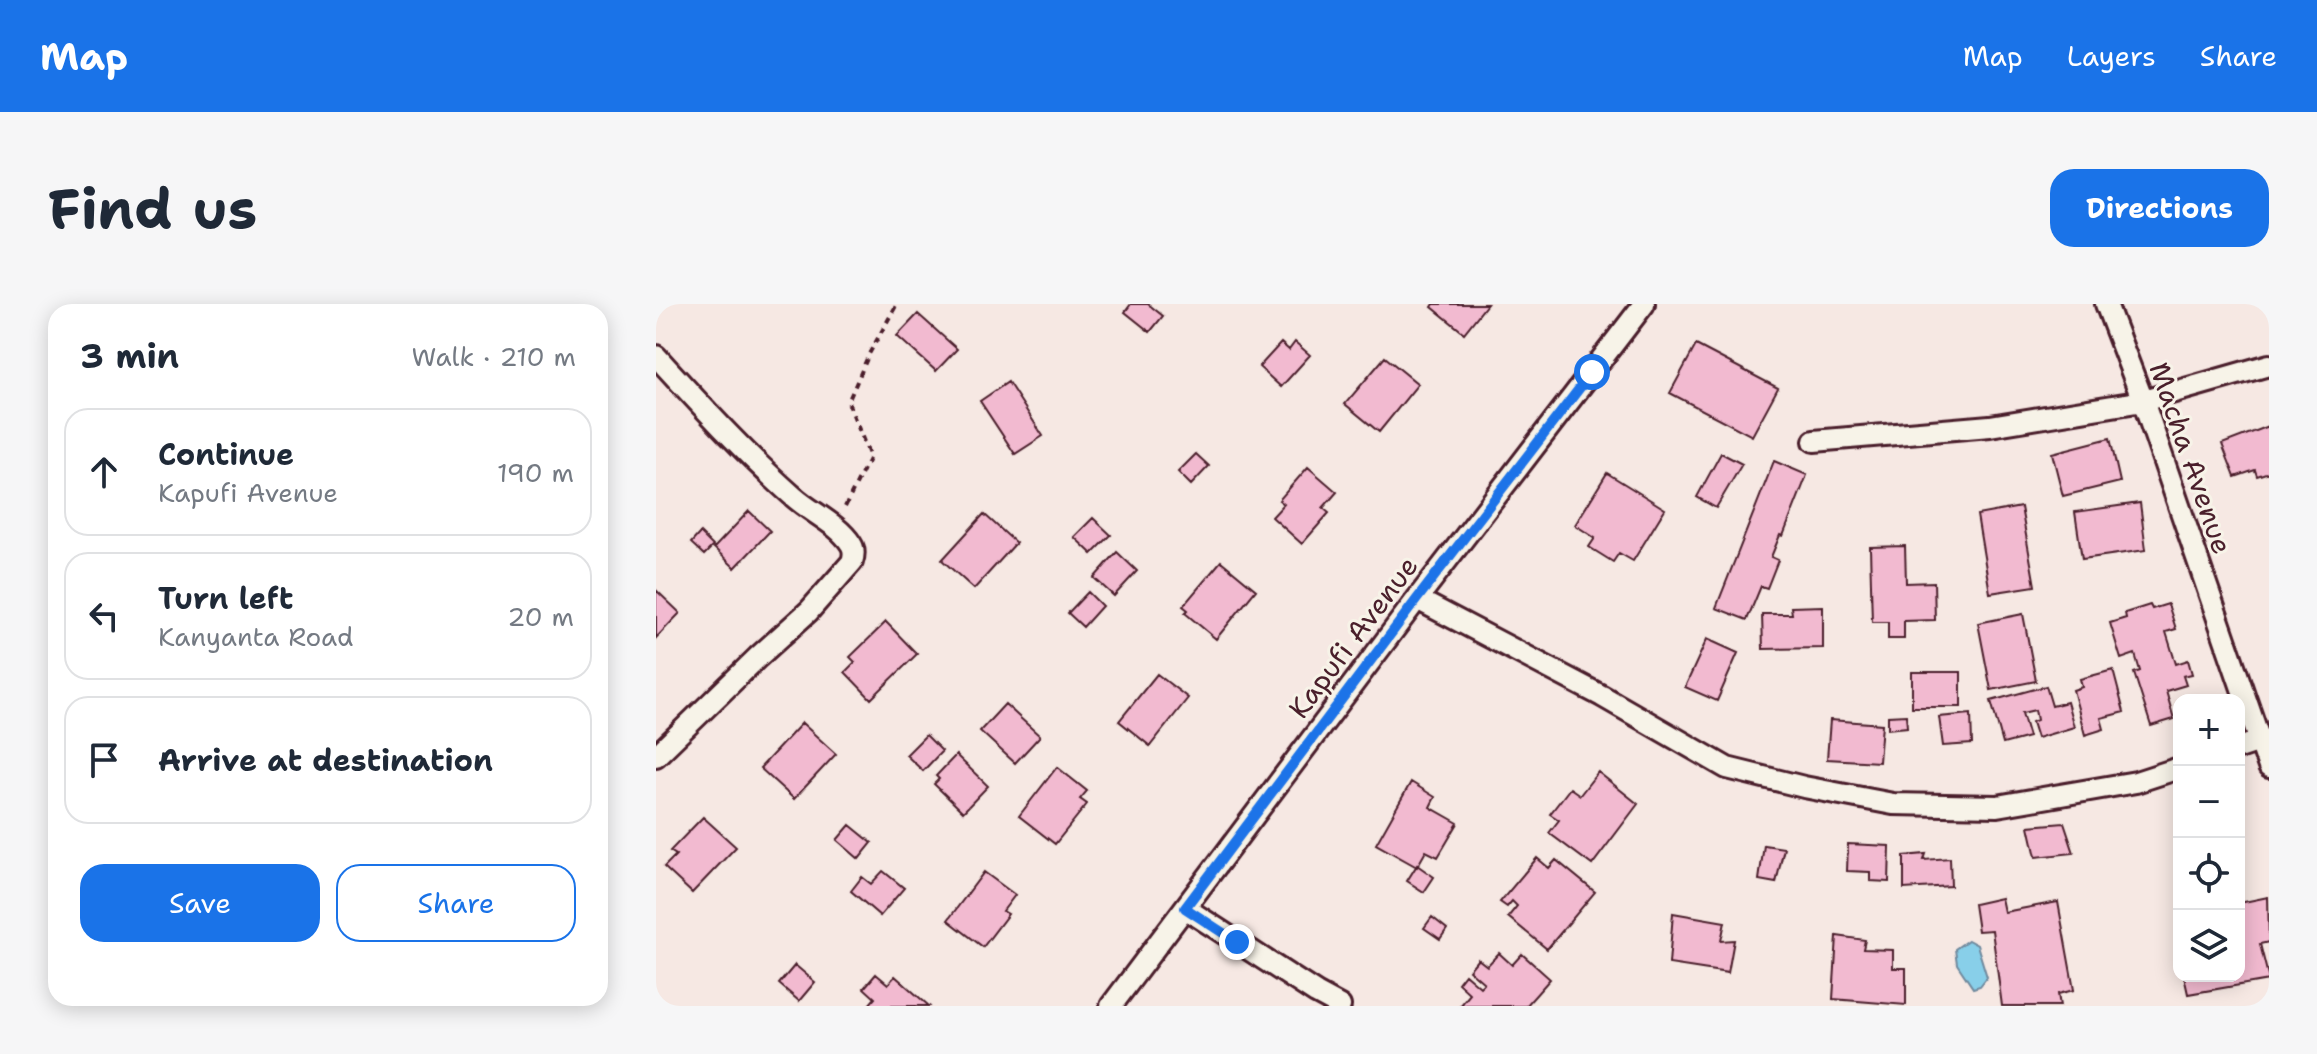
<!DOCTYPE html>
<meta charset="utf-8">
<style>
body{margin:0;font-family:"Shantell Sans",sans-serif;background:#f6f6f7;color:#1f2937}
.controls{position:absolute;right:24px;bottom:24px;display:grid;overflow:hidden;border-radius:16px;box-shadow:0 4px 20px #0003}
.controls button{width:72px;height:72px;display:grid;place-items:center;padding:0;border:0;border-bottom:2px solid #e0e1e3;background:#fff;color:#1f2937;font:40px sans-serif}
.stop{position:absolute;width:24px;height:24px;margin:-18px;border:6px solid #1a73e8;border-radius:50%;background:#fff}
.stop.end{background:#1a73e8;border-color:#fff;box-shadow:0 2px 8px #0008}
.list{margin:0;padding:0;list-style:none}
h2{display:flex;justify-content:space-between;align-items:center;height:104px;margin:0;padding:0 32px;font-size:34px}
h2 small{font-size:26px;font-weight:400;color:#747a83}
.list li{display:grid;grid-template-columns:52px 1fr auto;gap:24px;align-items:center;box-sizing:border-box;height:128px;margin:0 16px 16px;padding:0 16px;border:2px solid #e0e1e3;border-radius:24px}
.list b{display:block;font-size:30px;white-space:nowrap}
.list p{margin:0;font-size:26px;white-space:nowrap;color:#747a83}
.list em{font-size:26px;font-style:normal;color:#747a83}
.actions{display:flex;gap:16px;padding:24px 32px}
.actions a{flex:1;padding:18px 0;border:2px solid #1a73e8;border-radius:24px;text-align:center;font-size:28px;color:#1a73e8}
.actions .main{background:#1a73e8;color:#fff}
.icon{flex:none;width:44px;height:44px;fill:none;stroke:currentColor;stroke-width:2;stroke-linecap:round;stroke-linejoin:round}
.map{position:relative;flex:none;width:1613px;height:702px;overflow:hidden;border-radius:24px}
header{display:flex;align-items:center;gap:48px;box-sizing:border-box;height:112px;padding:0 40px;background:#1a73e8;color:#fff}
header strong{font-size:38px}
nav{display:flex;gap:44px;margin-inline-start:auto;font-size:28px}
.intro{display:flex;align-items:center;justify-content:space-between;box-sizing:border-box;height:192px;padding:0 48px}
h1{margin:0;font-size:56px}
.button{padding:20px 36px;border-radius:24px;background:#1a73e8;color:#fff;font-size:28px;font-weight:700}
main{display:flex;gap:48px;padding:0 48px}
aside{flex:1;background:#fff;border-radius:24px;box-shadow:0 4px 20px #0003}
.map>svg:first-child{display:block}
.water{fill:#88cfe9;stroke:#6f899d;stroke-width:2}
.building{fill:#f2bad0;stroke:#4a1f2b;stroke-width:2}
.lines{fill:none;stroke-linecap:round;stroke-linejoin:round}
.minor-casing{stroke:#4a1f2b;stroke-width:26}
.path{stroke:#4a1f2b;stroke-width:4;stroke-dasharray:6 6;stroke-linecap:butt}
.minor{stroke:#f7f3e8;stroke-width:20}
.route{stroke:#1a73e8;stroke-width:10}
.labels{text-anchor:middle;stroke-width:6;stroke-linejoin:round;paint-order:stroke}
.street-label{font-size:28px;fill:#4a1f2b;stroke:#f7f3e8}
</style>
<header>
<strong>Map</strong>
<nav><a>Map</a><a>Layers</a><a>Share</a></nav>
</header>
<div class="intro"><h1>Find us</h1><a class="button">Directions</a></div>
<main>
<aside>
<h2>3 min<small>Walk · 210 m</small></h2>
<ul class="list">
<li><svg class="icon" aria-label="ahead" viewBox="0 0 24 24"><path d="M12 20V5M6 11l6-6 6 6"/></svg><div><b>Continue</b><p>Kapufi Avenue</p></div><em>190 m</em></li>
<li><svg class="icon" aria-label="left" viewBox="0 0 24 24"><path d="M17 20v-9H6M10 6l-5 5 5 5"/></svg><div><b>Turn left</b><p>Kanyanta Road</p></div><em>20 m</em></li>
<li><svg class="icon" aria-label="arrive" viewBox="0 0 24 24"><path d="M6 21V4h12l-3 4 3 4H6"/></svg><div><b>Arrive at destination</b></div></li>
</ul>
<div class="actions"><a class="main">Save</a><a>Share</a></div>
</aside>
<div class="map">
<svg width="1613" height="702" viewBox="0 0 1613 702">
<rect width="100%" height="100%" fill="#f6e8e3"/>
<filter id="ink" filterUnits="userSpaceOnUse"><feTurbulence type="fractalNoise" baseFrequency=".0125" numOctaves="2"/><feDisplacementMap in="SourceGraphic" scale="16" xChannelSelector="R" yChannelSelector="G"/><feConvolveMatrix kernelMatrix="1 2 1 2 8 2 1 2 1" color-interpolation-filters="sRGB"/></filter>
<g filter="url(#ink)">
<!-- water -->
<path class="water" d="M1312 636 1321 641 1331 673 1324 682 1317 684 1301 660 1299 645Z"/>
<!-- building -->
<path class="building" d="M475 0H492L507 12 494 28 469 8Z
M778 0H831L808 29 776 3Z
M262 10 301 45 280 67 241 32Z
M639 38 654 51 625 83 603 63 625 39 633 46Z
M1040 41 1122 84 1096 132 1014 89Z
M729 53 762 80 723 128 689 100Z
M352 78 387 132 359 150 324 97Z
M1613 122V168L1601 172 1599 166 1579 173 1566 140Z
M1454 134 1464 178 1407 192 1396 149Z
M1065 149 1086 160 1060 204 1041 193Z
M540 150 553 162 535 181 522 168Z
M1118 157 1151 171 1127 232 1124 231 1115 253 1122 256 1111 284 1105 282 1091 316 1060 304Z
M652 163 681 188 667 204 673 209 646 240 616 213 628 200 623 196Z
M951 169 1009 205 977 257 963 249 957 258 933 243 939 234 919 221Z
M1484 199 1490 246 1426 255 1419 208Z
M1365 203 1379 282 1334 289 1321 211Z
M93 207 114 227 79 264 58 244Z
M328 210 360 239 318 285 286 256Z
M437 214 455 231 436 250 418 233Z
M44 229 57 242 48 251 35 239Z
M1249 242 1250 279 1278 278 1279 316 1248 317V335H1232V318H1216L1214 243Z
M461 248 481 267 458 292 438 274Z
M565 257 600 286 560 335 529 309 532 306 527 302Z
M0 286 24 309 0 334Z
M432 288 446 302 427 323 412 309Z
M1512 300 1520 325 1510 328 1520 360 1532 356 1536 370 1527 372 1530 381 1510 387 1518 415 1495 422 1478 369 1484 367 1479 350 1465 355 1454 319 1470 314 1469 309 1494 301 1496 305Z
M1167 302V344L1107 345 1106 310H1136L1135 303Z
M1367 310 1380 377 1335 386 1322 319Z
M230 318 261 350 215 395 189 368 199 358 194 353Z
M1051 335 1082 349 1061 397 1029 383Z
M1457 366 1468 408 1445 414 1448 425 1429 431 1417 386 1426 383 1424 375Z
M1256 368H1305V403H1256Z
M501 370 532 394 494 442 463 417Z
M1390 382 1396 402 1411 398 1418 423 1381 434 1376 418 1381 416 1379 406 1366 409 1373 433 1347 440 1335 397Z
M349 400 384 432 359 459 324 427Z
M1315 410 1316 440 1287 442 1283 413Z
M1250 411 1251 423 1232 425V412Z
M1174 416 1226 420 1223 458 1171 455Z
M146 419 180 450 138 495 104 464Z
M270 431 286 447 267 467 250 451Z
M300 451 332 482 307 508 278 480 283 475 280 472Z
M401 463 431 487 424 495 431 500 399 540 363 512Z
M942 468 982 500 936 561 893 529 903 516 894 510 914 484 924 491Z
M755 478 779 493 774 503 802 519 782 553 770 547 761 563 720 540Z
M47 513 80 543 36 589 8 563 20 551 14 547Z
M1408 519 1418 549 1380 553 1373 522Z
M194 521 216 539 203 555 181 536Z
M1192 540 1234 542 1233 578 1214 577V568L1191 567Z
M1108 541 1128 544 1120 579 1103 576Z
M1270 550 1268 556 1294 554 1295 582 1248 585V552Z
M881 554 893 564 900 556 939 588 891 645 852 613 861 602 856 597 851 603 844 598Z
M761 561 778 573 768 588 751 577Z
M227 567 248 584 224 612 195 587 206 573 215 580Z
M328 568 359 591 347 607 352 610 327 643 292 616Z
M1612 593 1613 638 1604 640 1613 676 1532 690 1528 672H1583V599Z
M1345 594 1348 608 1402 598 1418 686 1402 690 1404 702H1346L1336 626 1322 627 1318 600Z
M1017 609 1069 618 1065 637 1078 636 1072 669 1013 660Z
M776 613 791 625 784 635 768 624Z
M1181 632 1209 636 1207 645 1237 646V664H1250V701L1177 695Z
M843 649 856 661 866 650 894 675 870 702H804L814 690 802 679 809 670 824 683 828 679 813 666 822 655 831 662Z
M139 661 159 678 143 697 123 680Z
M220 670 232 680 239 672 273 702H212L219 694 208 684Z"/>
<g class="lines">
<!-- minor casing -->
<g class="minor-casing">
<path id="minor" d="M1450 0 1487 97 1613 463
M0 52C44 100 89 150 138 193 156 209 182 220 195 240 199 246 198 252 196 258L153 307 102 353 0 452
M1158 137 1334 122 1487 97 1613 61
M761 295 946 392 1071 464 1148 483 1237 500 1341 502 1480 478 1523 464
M1583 444 1604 437
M529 604 660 689 684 702
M455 702 761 295 988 0"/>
</g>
<!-- path -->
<path class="path" d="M189 203 214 153 192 98 213 50 241 0"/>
<!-- minor -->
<use href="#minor" class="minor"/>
</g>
</g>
<g class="lines" filter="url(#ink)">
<!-- route -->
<path class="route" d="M581 638 529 604 761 295 936 68"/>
</g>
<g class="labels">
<!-- street labels -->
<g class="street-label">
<text transform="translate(1535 154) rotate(71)" y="10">Macha Avenue</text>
<text transform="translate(697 333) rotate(-53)" y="10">Kapufi Avenue</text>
</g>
</g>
</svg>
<div class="controls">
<button>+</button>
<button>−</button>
<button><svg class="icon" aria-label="locate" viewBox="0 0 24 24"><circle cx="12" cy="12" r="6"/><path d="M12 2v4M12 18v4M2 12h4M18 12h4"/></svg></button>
<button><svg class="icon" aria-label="layers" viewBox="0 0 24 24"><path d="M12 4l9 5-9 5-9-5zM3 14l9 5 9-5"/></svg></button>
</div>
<div class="stop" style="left:936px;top:68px"></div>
<div class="stop end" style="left:581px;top:638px"></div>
</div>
</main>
